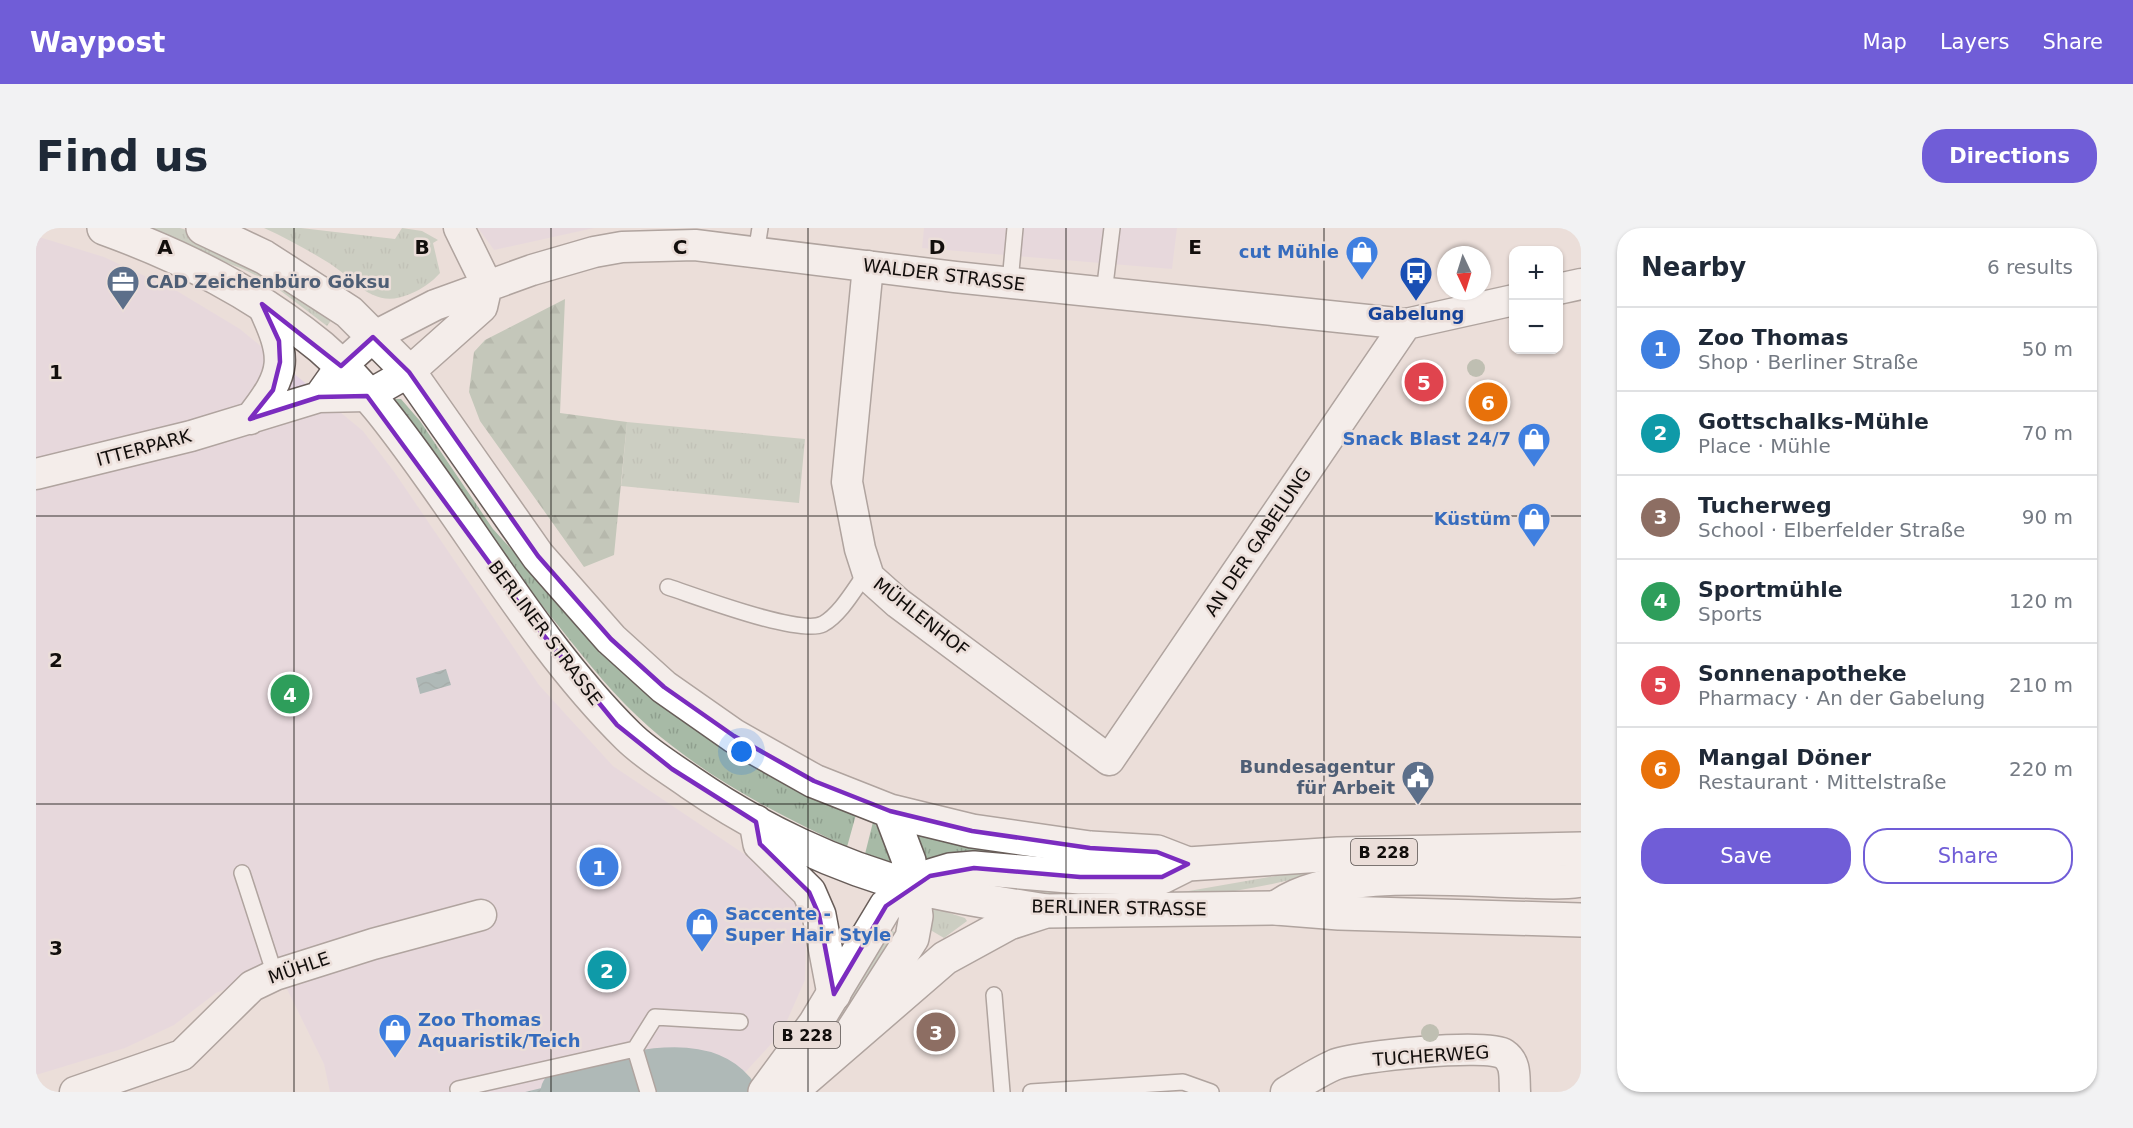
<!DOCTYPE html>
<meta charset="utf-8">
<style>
body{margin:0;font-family:"DejaVu Sans",sans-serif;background:#f2f2f3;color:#1f2937}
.controls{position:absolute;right:18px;top:18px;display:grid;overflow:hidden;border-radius:12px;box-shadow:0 2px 4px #0004}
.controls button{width:54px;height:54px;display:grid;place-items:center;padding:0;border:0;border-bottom:2px solid #e0e1e3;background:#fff;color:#1f2937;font:30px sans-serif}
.compass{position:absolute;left:1401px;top:18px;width:54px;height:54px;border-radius:50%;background:#fff;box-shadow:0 2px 4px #0004;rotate:176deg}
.you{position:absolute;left:706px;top:524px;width:21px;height:21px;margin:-15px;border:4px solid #fff;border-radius:50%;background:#1a73e8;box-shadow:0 0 0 9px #1a73e833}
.badge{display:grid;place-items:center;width:39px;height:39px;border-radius:50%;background:#705dd7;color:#fff;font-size:20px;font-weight:700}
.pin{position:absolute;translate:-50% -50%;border:3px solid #fff;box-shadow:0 2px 6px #0006}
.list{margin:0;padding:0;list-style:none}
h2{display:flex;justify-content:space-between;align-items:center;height:78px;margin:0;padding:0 24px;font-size:26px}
h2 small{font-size:20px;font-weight:400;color:#747a83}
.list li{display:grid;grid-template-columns:39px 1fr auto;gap:18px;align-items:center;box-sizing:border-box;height:84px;padding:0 24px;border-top:2px solid #e0e1e3}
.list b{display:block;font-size:22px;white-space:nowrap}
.list p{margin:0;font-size:20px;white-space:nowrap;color:#747a83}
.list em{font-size:20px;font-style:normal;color:#747a83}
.actions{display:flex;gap:12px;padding:18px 24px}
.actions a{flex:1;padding:14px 0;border:2px solid #705dd7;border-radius:24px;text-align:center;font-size:21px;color:#705dd7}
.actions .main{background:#705dd7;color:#fff}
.map{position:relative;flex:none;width:1545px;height:864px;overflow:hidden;border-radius:24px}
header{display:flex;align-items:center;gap:36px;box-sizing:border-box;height:84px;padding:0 30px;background:#705dd7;color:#fff}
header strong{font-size:28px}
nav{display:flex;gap:33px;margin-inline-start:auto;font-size:21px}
.intro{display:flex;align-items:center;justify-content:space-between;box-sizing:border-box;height:144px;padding:0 36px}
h1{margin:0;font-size:42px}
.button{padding:15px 27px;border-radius:24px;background:#705dd7;color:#fff;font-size:21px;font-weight:700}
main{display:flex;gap:36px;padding:0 36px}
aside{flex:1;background:#fff;border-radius:24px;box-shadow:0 2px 4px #0004}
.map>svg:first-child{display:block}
.commercial{fill:#e3d1e1}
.grass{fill:url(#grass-tufts)}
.forest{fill:url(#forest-firs)}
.water{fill:url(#water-waves)}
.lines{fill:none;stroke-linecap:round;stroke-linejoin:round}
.river{stroke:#668c8e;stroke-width:45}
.service-casing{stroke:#685d59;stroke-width:18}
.minor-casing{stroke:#685d59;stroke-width:33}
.secondary-casing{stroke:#685d59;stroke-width:36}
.primary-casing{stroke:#685d59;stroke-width:36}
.service{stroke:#fff;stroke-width:15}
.minor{stroke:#fff;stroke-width:30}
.secondary{stroke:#fff;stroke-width:33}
.primary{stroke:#fff;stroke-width:33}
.tree{fill:#8b9983}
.marked{fill:none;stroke:#7b2cbf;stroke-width:4.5;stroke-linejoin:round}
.grid{fill:none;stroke:#120e0c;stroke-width:1.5;stroke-opacity:0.55}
.labels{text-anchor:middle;stroke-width:5;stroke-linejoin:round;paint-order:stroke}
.shield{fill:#ebded9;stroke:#534c4a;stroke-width:1.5}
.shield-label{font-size:16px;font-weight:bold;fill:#120e0c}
.shop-label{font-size:18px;font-weight:bold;fill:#366cbe;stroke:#ebded9;text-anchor:end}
.street-label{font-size:18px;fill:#120e0c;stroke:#ebded9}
.service-label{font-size:18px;font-weight:bold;fill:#4e5e75;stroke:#ebded9;text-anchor:start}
.transit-label{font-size:18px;font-weight:bold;fill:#164399;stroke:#ebded9}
.grid-label{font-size:20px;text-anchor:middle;font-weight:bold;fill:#120e0c;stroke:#ebded9;stroke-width:5;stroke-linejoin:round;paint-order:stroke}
</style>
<header>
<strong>Waypost</strong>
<nav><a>Map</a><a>Layers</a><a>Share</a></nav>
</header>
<div class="intro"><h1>Find us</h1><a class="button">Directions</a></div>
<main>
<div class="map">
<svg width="1545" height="864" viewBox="0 0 1545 864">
<defs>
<pattern id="grass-tufts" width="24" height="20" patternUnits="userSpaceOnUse" patternTransform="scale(1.5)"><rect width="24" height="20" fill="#a7baa6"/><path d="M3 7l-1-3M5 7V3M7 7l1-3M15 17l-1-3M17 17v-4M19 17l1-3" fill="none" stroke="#8f9f8e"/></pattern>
<pattern id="forest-firs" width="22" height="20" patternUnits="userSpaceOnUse" patternTransform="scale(1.5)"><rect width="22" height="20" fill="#94ab94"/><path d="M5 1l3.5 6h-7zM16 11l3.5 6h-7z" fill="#778a77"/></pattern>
<pattern id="water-waves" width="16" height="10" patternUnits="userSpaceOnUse" patternTransform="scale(1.5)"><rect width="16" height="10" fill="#668c8e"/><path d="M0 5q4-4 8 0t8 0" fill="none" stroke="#537172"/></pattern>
</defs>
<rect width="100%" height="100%" fill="#ebded9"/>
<!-- commercial -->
<path class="commercial" d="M442 0H558L458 22Z
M888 0H1141L1136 41 886 20Z
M0 8 68 29 141 63 204 101 327 203 359 245 503 457 577 538 738 646 760 678 770 712 769 752 750 795 736 815 691 864H294L288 836 251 761 246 739 180 765 138 797 89 820 0 847Z"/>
<!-- grass -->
<path class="grass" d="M98 0H144L169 8 299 87 291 98 233 54 207 41Z
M228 0H265L359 11 366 0 386 3 402 12 397 15 404 45C396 54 386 61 374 66 337 82 321 53 293 35 272 22 250 10 228 0Z
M359 171H365L384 193 457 301 507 356 821 583 811 619C739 585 674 552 613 499 580 470 552 435 525 401 465 328 412 250 357 174Z
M591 194 769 211 763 275 585 258Z
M837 594 854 614 861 636 829 626Z
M879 602 1055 636 927 623 893 632 889 629Z
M1303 637C1191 677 1069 676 952 661L951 654 1073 665 1147 664Z
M901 681 929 690 931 693 908 710 891 700 895 683Z
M850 700 865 707 795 807 783 819Z"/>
<!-- forest -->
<path class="forest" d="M529 71 524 185 591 194 578 327 548 339 444 193 433 164 438 124 449 112Z"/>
<!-- water -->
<path class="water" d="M410 441 415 457 384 466 380 450Z
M630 830 680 833 700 854 691 864H678L665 855 631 852 580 864H489Z"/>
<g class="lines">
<!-- river -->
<path class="river" d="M527 864C573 853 660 820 697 864"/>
<!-- service casing -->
<g class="service-casing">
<path id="service" d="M720 25 724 0
M974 54 979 0
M1068 65 1076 0
M632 359C660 368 764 408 787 396 805 386 819 360 831 344
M206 645 239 747
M958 767 966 864
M599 821 612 864
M422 861 599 821 619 789 704 794
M995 864 1147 854 1175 864"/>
</g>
<!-- minor casing -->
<g class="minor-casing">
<path id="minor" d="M423 0 451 57
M832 38 811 254 824 321 833 349 862 375 1073 532 1370 96
M1522 61 1545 56
M283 169 305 138 337 109 399 77 496 42 558 24 586 19 659 17 919 49 1370 96 1478 72
M214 191C252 143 251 130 226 76
M0 246 155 208 283 169 331 168 373 144 446 79 451 57
M39 864 146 827 216 758 239 747 337 716 445 687
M1250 864C1265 855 1282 844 1298 837 1320 828 1452 815 1468 826 1481 835 1478 850 1479 864"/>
</g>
<!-- secondary casing -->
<g class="secondary-casing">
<path id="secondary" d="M68 0C148 29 219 65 285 119 327 155 362 203 394 248 457 336 515 432 592 508 610 526 634 540 655 555 722 601 801 639 879 659 922 670 966 676 1010 683
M167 0 228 29 313 84 373 144 502 328 575 411 628 459 698 508 778 553 854 583 936 603 1054 620 1121 624 1152 636
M720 594 724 616 773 664 783 687 798 766
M1240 680C1293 639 1416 651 1481 653 1502 653 1524 656 1545 652
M814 807 876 710 880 688 873 633 854 583"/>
</g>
<!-- primary casing -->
<g class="primary-casing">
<path id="primary" d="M729 864 779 796 850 678 894 648 914 642 938 640 1044 649H1126L1152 636 1302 626 1545 621
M754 864 909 730 973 695 1010 683 1240 680 1303 685 1545 692"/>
</g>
<!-- service -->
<use href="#service" class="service"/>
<!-- minor -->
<use href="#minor" class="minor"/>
<!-- secondary -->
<use href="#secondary" class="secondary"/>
<!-- primary -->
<use href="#primary" class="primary"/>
</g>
<!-- trees -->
<g class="tree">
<circle cx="1440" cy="140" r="9"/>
<circle cx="1394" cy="805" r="9"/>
</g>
<!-- marked area -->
<path d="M0 0H1545V864H0ZM226 76 305 138 337 109 373 144 502 328 575 411 628 459 698 508 778 553 854 583 936 603 1054 620 1121 624 1152 636 1126 649H1044L938 640 894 648 850 678 798 766 783 687 773 664 724 616 720 594 636 541 581 497 496 393 331 168 283 169 214 191 237 162 244 134 243 113Z" fill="#ebded9" fill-opacity=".55" fill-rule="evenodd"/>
<path class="marked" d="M226 76 305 138 337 109 373 144 502 328 575 411 628 459 698 508 778 553 854 583 936 603 1054 620 1121 624 1152 636 1126 649H1044L938 640 894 648 850 678 798 766 783 687 773 664 724 616 720 594 636 541 581 497 496 393 331 168 283 169 214 191 237 162 244 134 243 113Z"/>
<!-- grid -->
<path class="grid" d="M258 0V864M515 0V864M772 0V864M1030 0V864M1288 0V864M0 288H1545M0 576H1545"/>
<!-- icons -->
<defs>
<g id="shop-pin" transform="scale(1.725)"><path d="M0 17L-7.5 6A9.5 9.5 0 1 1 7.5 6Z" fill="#3f7fe0" stroke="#ebded9"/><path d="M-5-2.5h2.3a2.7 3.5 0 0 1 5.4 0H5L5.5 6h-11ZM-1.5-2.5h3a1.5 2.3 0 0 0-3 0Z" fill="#fff"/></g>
<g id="bus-pin" transform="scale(1.725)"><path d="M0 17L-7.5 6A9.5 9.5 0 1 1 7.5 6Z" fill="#1a4fb4" stroke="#ebded9"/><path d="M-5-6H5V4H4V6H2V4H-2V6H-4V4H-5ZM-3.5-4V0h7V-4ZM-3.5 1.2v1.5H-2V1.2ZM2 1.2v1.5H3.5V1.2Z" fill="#fff"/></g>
<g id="office-pin" transform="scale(1.725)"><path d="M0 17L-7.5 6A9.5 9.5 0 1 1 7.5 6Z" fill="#5c6f8a" stroke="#ebded9"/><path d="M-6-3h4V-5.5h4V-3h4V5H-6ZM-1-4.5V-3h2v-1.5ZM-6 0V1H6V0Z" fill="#fff"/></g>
<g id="civic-pin" transform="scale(1.725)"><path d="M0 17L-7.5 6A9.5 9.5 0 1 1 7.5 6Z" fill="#5c6f8a" stroke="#ebded9"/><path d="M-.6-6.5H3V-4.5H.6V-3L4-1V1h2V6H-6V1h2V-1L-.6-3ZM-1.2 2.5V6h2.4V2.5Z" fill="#fff"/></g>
</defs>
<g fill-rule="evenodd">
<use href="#shop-pin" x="1326" y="24"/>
<use href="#bus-pin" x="1380" y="45"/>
<use href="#office-pin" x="87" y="54"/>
<use href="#shop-pin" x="1498" y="211"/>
<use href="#shop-pin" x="1498" y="291"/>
<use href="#civic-pin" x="1382" y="549"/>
<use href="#shop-pin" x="666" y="696"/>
<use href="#shop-pin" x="359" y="802"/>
</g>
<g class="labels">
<!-- shield labels -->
<g class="shield">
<rect x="1315" y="611" width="66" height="26" rx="4.5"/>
<rect x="738" y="794" width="66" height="26" rx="4.5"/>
</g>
<g class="shield-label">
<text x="1348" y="630">B 228</text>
<text x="771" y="813">B 228</text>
</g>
<!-- shop labels -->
<g class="shop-label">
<text x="1303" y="30">cut Mühle</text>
<text x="1475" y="217">Snack Blast 24/7</text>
<text x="1475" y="297">Küstüm</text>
<text x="689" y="692" text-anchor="start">Saccente -<tspan x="689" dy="21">Super Hair Style</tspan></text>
<text x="382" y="798" text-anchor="start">Zoo Thomas<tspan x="382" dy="21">Aquaristik/Teich</tspan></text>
</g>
<!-- street labels -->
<g class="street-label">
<text transform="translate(908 47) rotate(7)" y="6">WALDER STRASSE</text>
<text transform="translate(108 220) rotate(-15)" y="6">ITTERPARK</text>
<text transform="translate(1222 314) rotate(-56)" y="6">AN DER GABELUNG</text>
<text transform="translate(885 389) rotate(38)" y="6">MÜHLENHOF</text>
<text transform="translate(509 405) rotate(53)" y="6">BERLINER STRASSE</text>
<text transform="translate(1083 680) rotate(1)" y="6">BERLINER STRASSE</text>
<text transform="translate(263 740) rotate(-19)" y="6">MÜHLE</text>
<text transform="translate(1395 828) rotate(-4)" y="6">TUCHERWEG</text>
</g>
<!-- service labels -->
<g class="service-label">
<text x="110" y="60">CAD Zeichenbüro Göksu</text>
<text x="1359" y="545" text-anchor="end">Bundesagentur<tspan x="1359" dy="21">für Arbeit</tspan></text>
</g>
<!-- transit labels -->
<g class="transit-label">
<text x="1380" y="92">Gabelung</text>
</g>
</g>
<g class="grid-label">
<text x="129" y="26">A</text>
<text x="386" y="26">B</text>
<text x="644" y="26">C</text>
<text x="901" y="26">D</text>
<text x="1159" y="26">E</text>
<text x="20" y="151">1</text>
<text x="20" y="439">2</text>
<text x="20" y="727">3</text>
</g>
</svg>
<div class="controls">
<button>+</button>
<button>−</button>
</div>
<svg class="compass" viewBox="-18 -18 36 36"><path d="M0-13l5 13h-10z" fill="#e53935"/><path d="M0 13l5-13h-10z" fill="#747a83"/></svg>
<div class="you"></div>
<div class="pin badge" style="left:563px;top:639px;background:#3f7fe0">1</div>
<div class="pin badge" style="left:571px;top:742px;background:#0f9aa8">2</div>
<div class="pin badge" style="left:900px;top:804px;background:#8d6e63">3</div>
<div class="pin badge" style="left:254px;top:466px;background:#2e9e5b">4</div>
<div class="pin badge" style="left:1388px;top:154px;background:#e0444e">5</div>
<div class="pin badge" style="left:1452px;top:174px;background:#e8710a">6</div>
</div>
<aside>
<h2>Nearby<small>6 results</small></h2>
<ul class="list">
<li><span class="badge" style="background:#3f7fe0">1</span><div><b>Zoo Thomas</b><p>Shop · Berliner Straße</p></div><em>50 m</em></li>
<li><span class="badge" style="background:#0f9aa8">2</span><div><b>Gottschalks-Mühle</b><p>Place · Mühle</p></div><em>70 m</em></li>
<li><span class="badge" style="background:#8d6e63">3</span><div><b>Tucherweg</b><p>School · Elberfelder Straße</p></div><em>90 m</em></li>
<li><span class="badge" style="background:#2e9e5b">4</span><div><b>Sportmühle</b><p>Sports</p></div><em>120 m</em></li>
<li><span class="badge" style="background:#e0444e">5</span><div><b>Sonnenapotheke</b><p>Pharmacy · An der Gabelung</p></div><em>210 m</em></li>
<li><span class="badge" style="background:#e8710a">6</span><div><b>Mangal Döner</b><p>Restaurant · Mittelstraße</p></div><em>220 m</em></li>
</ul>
<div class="actions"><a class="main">Save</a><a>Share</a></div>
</aside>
</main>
